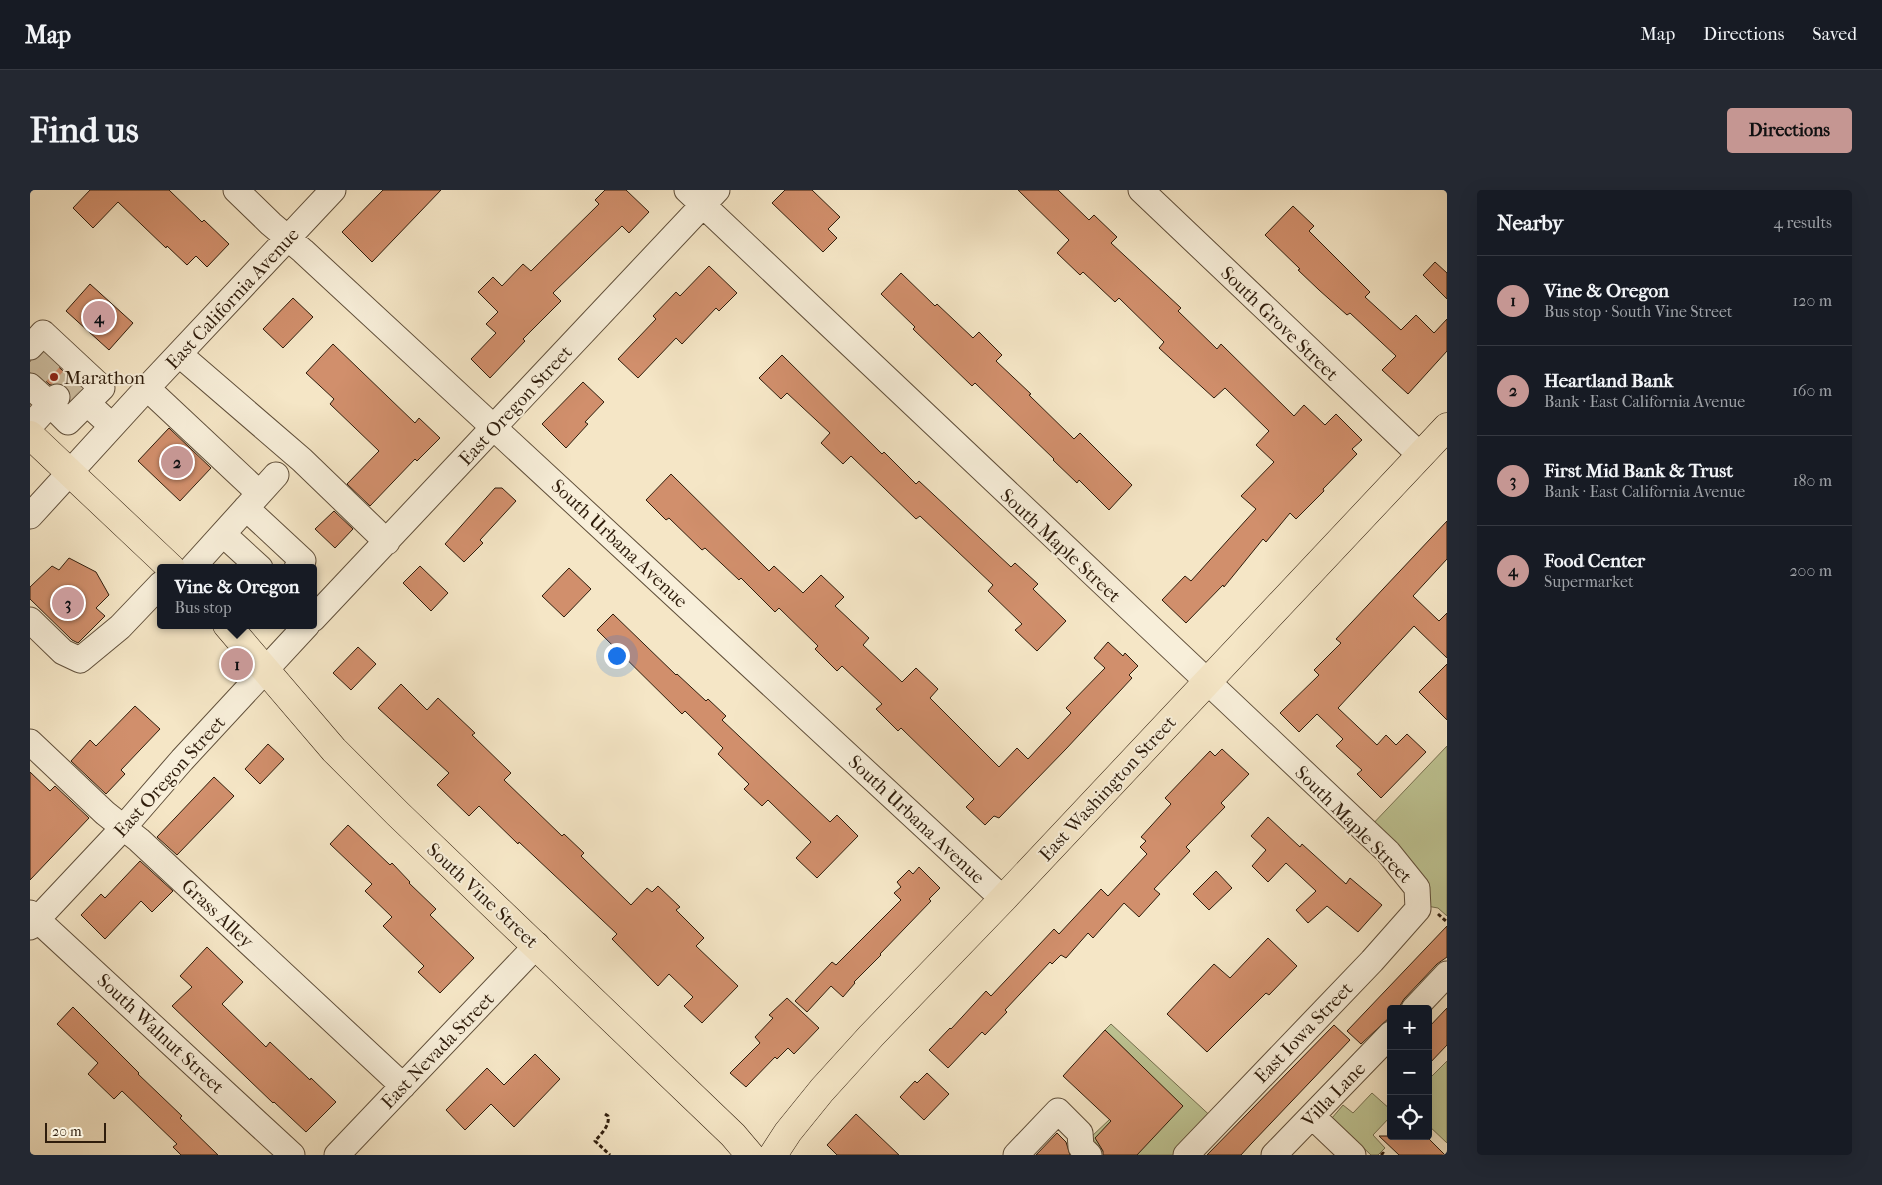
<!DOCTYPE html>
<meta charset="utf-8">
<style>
body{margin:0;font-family:"IM FELL French Canon",serif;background:#242831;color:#f1f3f6}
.controls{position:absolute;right:15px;bottom:15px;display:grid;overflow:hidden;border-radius:5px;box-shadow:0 5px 20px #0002}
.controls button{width:45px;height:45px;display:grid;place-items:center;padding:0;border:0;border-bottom:1px solid #363941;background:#171b24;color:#f1f3f6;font:25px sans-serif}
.scale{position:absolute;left:15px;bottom:12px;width:61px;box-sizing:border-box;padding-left:5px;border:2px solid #2f1d0c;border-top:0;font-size:14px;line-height:18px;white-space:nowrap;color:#2f1d0c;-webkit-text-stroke:4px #f8efda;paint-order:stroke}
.you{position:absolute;left:586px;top:465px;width:18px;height:18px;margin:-12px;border:4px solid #fff;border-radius:50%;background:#1a73e8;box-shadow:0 0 0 8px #1a73e833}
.badge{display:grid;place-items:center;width:32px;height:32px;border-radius:50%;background:#c59692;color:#111;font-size:16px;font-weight:700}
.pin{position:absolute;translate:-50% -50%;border:2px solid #fff;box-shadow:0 1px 5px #0006}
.popup{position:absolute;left:127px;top:374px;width:160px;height:65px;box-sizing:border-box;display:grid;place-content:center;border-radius:5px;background:#171b24;filter:drop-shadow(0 1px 4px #0005);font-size:16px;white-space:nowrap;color:#9ea1a6}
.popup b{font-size:19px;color:#f1f3f6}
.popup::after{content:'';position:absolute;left:50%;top:100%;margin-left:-10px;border:10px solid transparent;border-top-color:#171b24}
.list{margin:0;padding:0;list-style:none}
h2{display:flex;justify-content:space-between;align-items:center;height:65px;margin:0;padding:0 20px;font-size:21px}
h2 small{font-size:16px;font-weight:400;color:#9ea1a6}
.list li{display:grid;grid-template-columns:32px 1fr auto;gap:15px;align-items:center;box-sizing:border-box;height:90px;padding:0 20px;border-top:1px solid #363941}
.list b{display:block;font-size:19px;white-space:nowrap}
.list p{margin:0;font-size:16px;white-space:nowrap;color:#9ea1a6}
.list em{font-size:16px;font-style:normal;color:#9ea1a6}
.icon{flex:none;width:28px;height:28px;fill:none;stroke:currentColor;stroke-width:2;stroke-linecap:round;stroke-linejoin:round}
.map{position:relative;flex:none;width:1417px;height:965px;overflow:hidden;border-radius:5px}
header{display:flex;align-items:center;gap:30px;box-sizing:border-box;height:70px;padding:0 25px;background:#171b24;border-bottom:1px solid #363941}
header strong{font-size:24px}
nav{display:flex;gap:28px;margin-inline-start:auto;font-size:18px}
.intro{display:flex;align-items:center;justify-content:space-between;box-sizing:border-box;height:120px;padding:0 30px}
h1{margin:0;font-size:35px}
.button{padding:12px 22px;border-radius:5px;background:#c59692;color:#111;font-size:18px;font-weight:700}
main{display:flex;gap:30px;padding:0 30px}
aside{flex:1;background:#171b24;border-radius:5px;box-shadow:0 5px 20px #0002}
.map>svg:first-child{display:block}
.green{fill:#bec493;stroke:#767050}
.building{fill:#d18f6c;stroke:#2f1d0c}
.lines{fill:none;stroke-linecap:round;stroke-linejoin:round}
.minor-tunnel{stroke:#cdbea1;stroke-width:25;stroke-dasharray:25 12;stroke-linecap:butt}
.minor-casing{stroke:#604f3a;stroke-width:27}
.major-casing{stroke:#2f1d0c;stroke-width:29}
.path{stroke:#2f1d0c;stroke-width:3;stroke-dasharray:4 2.5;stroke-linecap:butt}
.minor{stroke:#f8efda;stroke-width:25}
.major{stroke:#f5e6c6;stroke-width:28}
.poi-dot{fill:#8f2418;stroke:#f8efda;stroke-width:2}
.labels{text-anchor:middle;stroke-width:4;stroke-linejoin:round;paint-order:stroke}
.street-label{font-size:19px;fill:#2f1d0c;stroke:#f8efda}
.poi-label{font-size:19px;fill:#2f1d0c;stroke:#f8efda;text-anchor:start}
</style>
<header>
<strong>Map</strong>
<nav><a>Map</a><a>Directions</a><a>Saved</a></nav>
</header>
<div class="intro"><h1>Find us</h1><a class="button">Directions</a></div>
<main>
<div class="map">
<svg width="1417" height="965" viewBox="0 0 1417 965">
<rect width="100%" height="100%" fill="#f5e6c6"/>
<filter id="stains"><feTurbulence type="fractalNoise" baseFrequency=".004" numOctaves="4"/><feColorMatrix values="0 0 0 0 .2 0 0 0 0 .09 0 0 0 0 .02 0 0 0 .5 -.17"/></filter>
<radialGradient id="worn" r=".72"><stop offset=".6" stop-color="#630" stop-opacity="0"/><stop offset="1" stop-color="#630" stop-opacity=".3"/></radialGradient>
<!-- green -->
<path class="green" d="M1417 556V726L1408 718 1391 715 1338 639Z
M1081 834 1187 932 1156 965H1076L1061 947 1080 929 1061 912 1104 868 1075 840Z
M1417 871V953L1398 935V890Z
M1342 903 1361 920V926L1343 945 1355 958 1348 965H1341L1302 928 1313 915 1323 923Z"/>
<!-- building -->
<path class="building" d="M60 0H139L172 32 174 30 199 54 177 77 166 66 157 75 137 56 136 58 88 12 63 38 43 18Z
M353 0H411L342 72 312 42Z
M575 0H596L619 22 599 43 592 36 523 103 531 111 493 149 495 151 460 188 441 169 466 143 456 134 468 122 448 102 463 87 472 96 493 74 501 81 569 14 565 10Z
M755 0H782L810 27 798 39 807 48 793 62 742 13Z
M988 0H1028L1059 30 1064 25 1087 47 1081 53 1151 118 1148 121 1187 159 1191 154 1264 226 1274 215 1295 235 1306 224 1332 250 1322 259 1327 264 1293 299 1294 301 1266 329 1260 323 1236 352 1233 349 1194 397 1193 395 1156 433 1132 410 1155 386 1161 391 1226 319 1211 306 1244 272 1226 255 1239 241 1195 198 1184 208 1129 158 1134 152 1089 108 1085 112 1053 82 1050 85 1027 63 1039 50Z
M1263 16 1284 36 1279 41 1340 102 1335 107 1371 140 1386 125 1404 143 1417 129V161L1378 204 1352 180 1366 166 1320 123 1317 125 1289 100 1268 80 1270 79 1235 45Z
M1405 72 1417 83V109L1393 85Z
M679 76 707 103 689 121 686 118 652 154 646 148 608 188 588 169 626 129 623 126 646 102 650 106Z
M871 83 905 116 907 114 943 148 949 142 972 165 966 171 1001 204 999 205 1044 249 1050 243 1102 295 1079 320 1049 290 1047 293 1023 270 1024 269 945 193 942 196 883 139 885 137 851 104Z
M60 94 103 133 79 160 36 121Z
M263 108 283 127 253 158 233 139Z
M303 154 385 233 389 228 410 248 387 271 385 269 340 316 317 294 349 261 300 214 304 209 276 183Z
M14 163 51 198 41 209V203L37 197 30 193 20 195 9 185 0 182V171H5Z
M752 165 852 264 854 262 886 294 889 291 981 377 985 373 1008 394 1003 399 1036 431 1007 461 985 440 992 434 958 401 963 395 890 326 886 329 821 266 813 274 791 253 800 243 757 203 751 209 729 188Z
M553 192 574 212 555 232 558 234 536 258 512 234Z
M139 238 181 278 150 311 108 271Z
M641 284 739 381 744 376 773 403 791 385 814 407 805 416 839 448 833 455 872 492 886 478 908 499 900 508 969 577 987 558 998 569 1041 523 1036 518 1075 478 1064 468 1078 452 1093 466 1095 463 1108 476 1099 485 1102 488 1036 559 969 628 964 626 955 635 936 617 944 609 871 538 868 541 846 519 852 514 812 476 807 481 785 459 788 456 749 418 745 422 711 388 709 390 675 358 672 360 639 328 636 330 616 310Z
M465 298H472L486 311 450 350 453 353 434 372 415 354Z
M304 321 323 339 305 358 285 339Z
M1417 331V369L1383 406 1409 431 1417 423V468L1384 436 1308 518 1347 555 1356 545 1366 555 1377 544 1396 562 1351 608 1327 584 1332 580 1306 556 1313 549 1287 524 1269 542 1250 523 1289 485 1284 480 1311 453 1306 449Z
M39 368 66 382 79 405 66 418 75 426 48 453 42 450 0 409V397L22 376 29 380Z
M390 376 418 403 401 421 373 393Z
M539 378 561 399 534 427 512 406Z
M583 424 646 485 647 484 676 511 678 509 696 526 692 530 800 632 807 625 828 646 787 688 766 668 781 652 738 610 732 616 714 599 719 594 688 564 693 558 655 521 652 524 567 440Z
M328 457 346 474 321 500 303 483Z
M1417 474V530L1389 502Z
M371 494 397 520 408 508 445 543 442 545 481 583 474 590 532 646 534 644 554 663 551 666 601 715 617 698 622 702 628 696 650 717 646 720 674 748 666 756 708 796 672 833 654 816 663 807 639 784 628 796 582 749 587 744 489 652 488 654 449 616 439 626 407 595 419 583 348 518Z
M105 516 130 539 91 580 95 584 76 604 41 571 60 550 66 556Z
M238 554 254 569 230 594 215 579Z
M1192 559 1219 584 1191 613 1195 617 1156 657 1160 661 1124 699 1130 704 1109 727 1094 713 1063 748 1058 743 1036 768 1031 765 1022 774 1020 772 975 820 977 822 955 845 952 842 918 878 899 860 920 838 921 839 956 801 961 806 1024 739 1029 744 1071 699 1078 706 1117 664 1110 657 1116 651 1111 647 1141 614 1135 608 1180 561 1185 566Z
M0 582 20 601 25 596 59 628 0 690Z
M184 587 204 606 147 665 127 647Z
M1238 627 1270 657 1272 654 1316 694 1320 688 1352 715 1328 742 1297 716 1278 733 1266 720 1286 701 1256 673 1238 692 1222 676 1236 660 1221 646Z
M318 635 360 675 362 673 380 692 379 693 406 719 400 725 444 768 410 803 388 782 394 776 353 736 362 727 335 701 342 694 300 654Z
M110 671 143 701 122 722 111 711 75 749 51 725 71 704 75 708Z
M889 677 910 698 899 709 901 711 850 764 851 765 824 792 825 793 813 807 801 796 777 822 765 811 802 772 806 775 871 710 864 703 871 697 867 692 879 680 883 684Z
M1186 681 1202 698 1179 720 1163 704Z
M1417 736V767L1407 774 1374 809 1368 819H1361V826L1331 854 1317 841Z
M1238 748 1267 776 1239 805 1236 803 1177 862 1137 824 1184 774 1200 788Z
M177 757 213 792 192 814 236 857 240 852 280 890 281 888 306 912 276 942 244 912 243 913 142 816 162 797 150 786Z
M757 808 789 838 764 864 758 858 747 869 745 867 716 897 700 883 730 853 725 847 743 828 739 825Z
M43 817 109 883 108 884 152 926 150 928 188 965H151L143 957 147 954 92 901 84 909 58 884 68 873 27 834Z
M1417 818V855L1398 875V838Z
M1304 835 1320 850 1221 954 1211 965H1177Z
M1075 840 1153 916 1107 965H1073V961L1065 948 1081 931 1033 886Z
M505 864 530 889 484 937 461 914 435 940 416 920 457 878 474 895Z
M897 883 919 904 894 930 870 907 885 891 887 893Z
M826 924 869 965H807L797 955Z
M1027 943 1036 952 1040 965H1006Z
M1349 946H1396L1415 965H1369Z"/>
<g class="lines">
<!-- minor-tunnel -->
<path class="minor-tunnel" d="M4 186 22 167
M27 207 44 188"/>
<!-- minor casing -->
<g class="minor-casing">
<path id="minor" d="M206 0 241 34 273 61 973 709
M657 0 1358 662 1387 698 1388 719 1342 771 1156 965
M1111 0 1390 265
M0 157 13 143 72 198 57 213 82 236
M149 164 272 270 357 352
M0 196 20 214 27 207
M117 198 229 303
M0 236 20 214 38 232 57 213
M216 318 273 371 267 378
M0 326 117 198 303 0
M193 344 230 378
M162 378 246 285
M283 429 687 0
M0 430 33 462 50 470 90 437 131 394
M0 552 75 623 109 650 373 896
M0 723 262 965
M0 737 93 638 152 570 277 435
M1384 819 1417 784
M1282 926 1323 965
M307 965 507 755
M986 965 1028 921 1050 943 1051 957 1059 965
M1244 965 1361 844"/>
</g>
<!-- major casing -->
<g class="major-casing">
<path id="major" d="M0 245 141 378
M197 435 304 560 368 624 703 945 720 965
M743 965 758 942 792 900 841 846 973 709 1417 237"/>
</g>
<!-- path -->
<path class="path" d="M1408 724 1417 732
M575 924 578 926C580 936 571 944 565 951L580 965
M1351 965 1353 963 1355 965"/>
<!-- minor -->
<use href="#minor" class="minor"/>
<!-- major -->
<use href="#major" class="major"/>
</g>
<!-- markers -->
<circle class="poi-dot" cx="24" cy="187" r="5"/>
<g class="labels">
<!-- street labels -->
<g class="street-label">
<text transform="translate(202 108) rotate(-47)" y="7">East California Avenue</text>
<text transform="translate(1250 133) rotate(44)" y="7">South Grove Street</text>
<text transform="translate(485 215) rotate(-47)" y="7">East Oregon Street</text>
<text transform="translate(590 353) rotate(43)" y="7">South Urbana Avenue</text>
<text transform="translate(1031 355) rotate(43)" y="7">South Maple Street</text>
<text transform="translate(139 586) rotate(-48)" y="7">East Oregon Street</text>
<text transform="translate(1077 598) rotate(-47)" y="7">East Washington Street</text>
<text transform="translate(887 629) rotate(43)" y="7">South Urbana Avenue</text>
<text transform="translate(1324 634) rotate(45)" y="7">South Maple Street</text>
<text transform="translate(453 705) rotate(43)" y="7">South Vine Street</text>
<text transform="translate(188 723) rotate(43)" y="7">Grass Alley</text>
<text transform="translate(1273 842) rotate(-46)" y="7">East Iowa Street</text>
<text transform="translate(131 843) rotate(43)" y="7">South Walnut Street</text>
<text transform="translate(407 860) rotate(-46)" y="7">East Nevada Street</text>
<text transform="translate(1303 904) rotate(-46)" y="7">Villa Lane</text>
</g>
<!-- poi labels -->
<g class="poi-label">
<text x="34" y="194">Marathon</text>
</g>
</g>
<rect width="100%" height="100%" filter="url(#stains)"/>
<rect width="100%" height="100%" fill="url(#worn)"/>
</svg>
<div class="controls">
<button>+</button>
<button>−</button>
<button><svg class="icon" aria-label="locate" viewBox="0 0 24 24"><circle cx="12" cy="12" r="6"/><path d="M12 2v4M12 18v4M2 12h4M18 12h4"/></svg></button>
</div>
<div class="scale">20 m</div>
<div class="you"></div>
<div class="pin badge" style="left:207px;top:474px">1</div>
<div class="popup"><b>Vine &amp; Oregon</b>Bus stop</div>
<div class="pin badge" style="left:147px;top:272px">2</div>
<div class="pin badge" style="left:38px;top:413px">3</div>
<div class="pin badge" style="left:69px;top:127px">4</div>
</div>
<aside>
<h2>Nearby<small>4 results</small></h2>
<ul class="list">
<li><span class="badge">1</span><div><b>Vine &amp; Oregon</b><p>Bus stop · South Vine Street</p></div><em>120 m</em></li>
<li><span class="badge">2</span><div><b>Heartland Bank</b><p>Bank · East California Avenue</p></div><em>160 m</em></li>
<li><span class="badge">3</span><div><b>First Mid Bank &amp; Trust</b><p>Bank · East California Avenue</p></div><em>180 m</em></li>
<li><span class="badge">4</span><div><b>Food Center</b><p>Supermarket</p></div><em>200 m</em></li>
</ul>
</aside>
</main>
